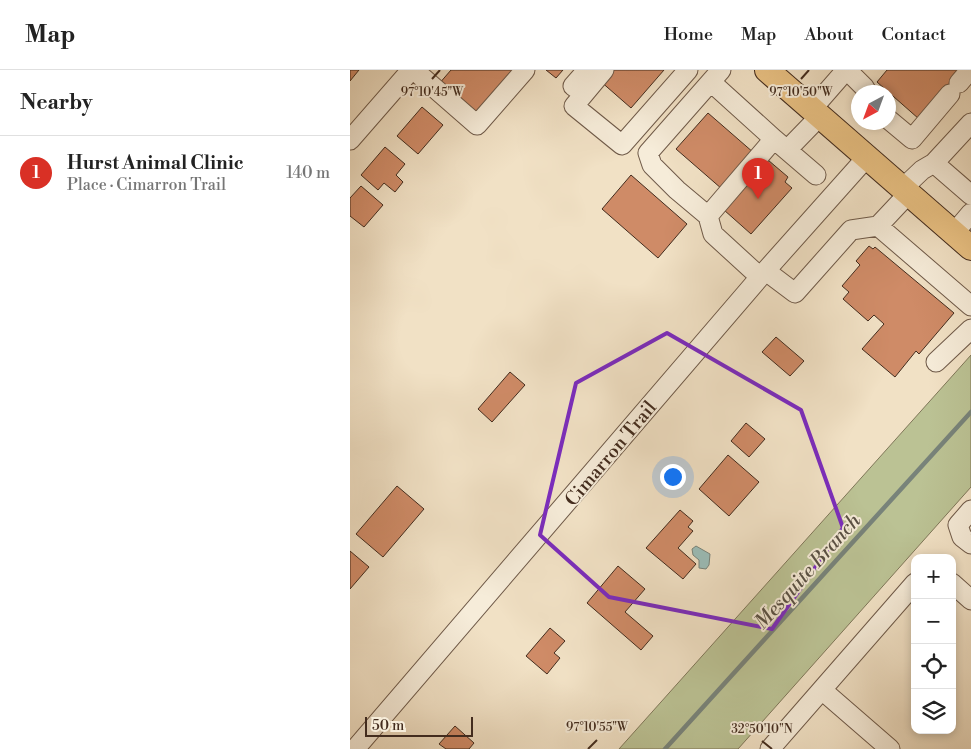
<!DOCTYPE html>
<meta charset="utf-8">
<style>
body{margin:0;font-family:"Libre Bodoni",serif;background:#f2f2f2;color:#222}
.controls{position:absolute;right:15px;bottom:15px;display:grid;overflow:hidden;border-radius:10px;box-shadow:0 2px 8px #0003}
.controls button{width:45px;height:45px;display:grid;place-items:center;padding:0;border:0;border-bottom:1px solid #e0e0e0;background:#fff;color:#222;font:25px sans-serif}
.compass{position:absolute;left:501px;top:15px;width:45px;height:45px;border-radius:50%;background:#fff;box-shadow:0 2px 8px #0003;rotate:221deg}
.scale{position:absolute;left:15px;bottom:12px;width:108px;box-sizing:border-box;padding-left:5px;border:2px solid #432c1e;border-top:0;font-size:14px;line-height:18px;white-space:nowrap;color:#432c1e;-webkit-text-stroke:4px #f6ecd9;paint-order:stroke}
.you{position:absolute;left:322px;top:406px;width:18px;height:18px;margin:-12px;border:4px solid #fff;border-radius:50%;background:#1a73e8;box-shadow:0 0 0 8px #1a73e833}
.badge{display:grid;place-items:center;width:32px;height:32px;border-radius:50%;background:#d93025;color:#fff;font-size:16px;font-weight:700}
.pin{position:absolute;translate:-50% -41px;filter:drop-shadow(0 1px 2px #0008)}
.pin::after{content:'';position:absolute;top:26px;width:18px;height:15px;background:inherit;clip-path:polygon(0 0,100% 0,50% 100%)}
.list{margin:0;padding:0;list-style:none}
h2{display:flex;justify-content:space-between;align-items:center;height:65px;margin:0;padding:0 20px;font-size:21px}
h2 small{font-size:16px;font-weight:400;color:#767676}
.list li{display:grid;grid-template-columns:32px 1fr auto;gap:15px;align-items:center;box-sizing:border-box;height:75px;padding:0 20px;border-top:1px solid #e0e0e0}
.list b{display:block;font-size:19px;white-space:nowrap}
.list p{margin:0;font-size:16px;white-space:nowrap;color:#767676}
.list em{font-size:16px;font-style:normal;color:#767676}
.icon{flex:none;width:28px;height:28px;fill:none;stroke:currentColor;stroke-width:2;stroke-linecap:round;stroke-linejoin:round}
.map{position:relative;flex:none;width:621px;height:679px;overflow:hidden}
header{display:flex;align-items:center;gap:30px;box-sizing:border-box;height:70px;padding:0 25px;background:#fff;border-bottom:1px solid #e0e0e0}
header strong{font-size:24px}
nav{display:flex;gap:28px;margin-inline-start:auto;font-size:18px}
main{display:flex}
aside{flex:1;background:#fff}
.map>svg:first-child{display:block}
.green{fill:#bbc294;stroke:#7f7759}
.water{fill:#9bbdb8;stroke:#78837a}
.lines{fill:none;stroke-linecap:round;stroke-linejoin:round}
.stream{stroke:#78837a;stroke-width:4.5}
.building{fill:#cf8b67;stroke:#432c1e}
.minor-casing{stroke:#6e5948;stroke-width:21}
.major-casing{stroke:#432c1e;stroke-width:26}
.minor{stroke:#f6ecd9;stroke-width:19}
.major{stroke:#e8c082;stroke-width:24}
.marked{fill:none;stroke:#7b2cbf;stroke-width:4;stroke-linejoin:round}
.ticks{fill:none;stroke:#432c1e;stroke-width:2}
.labels{text-anchor:middle;stroke-width:4;stroke-linejoin:round;paint-order:stroke}
.street-label{font-size:19px;fill:#432c1e;stroke:#f6ecd9}
.water-label{font-size:20px;font-style:italic;fill:#595044;stroke:#f6ecd9}
.ticks-label{font-size:12px;text-anchor:middle;fill:#432c1e;stroke:#f6ecd9;stroke-width:4;stroke-linejoin:round;paint-order:stroke}
</style>
<header>
<strong>Map</strong>
<nav><a>Home</a><a>Map</a><a>About</a><a>Contact</a></nav>
</header>
<main>
<aside>
<h2>Nearby<small></small></h2>
<ul class="list">
<li><span class="badge">1</span><div><b>Hurst Animal Clinic</b><p>Place · Cimarron Trail</p></div><em>140 m</em></li>
</ul>
</aside>
<div class="map">
<svg width="621" height="679" viewBox="0 0 621 679">
<rect width="100%" height="100%" fill="#f1e1c5"/>
<filter id="stains"><feTurbulence type="fractalNoise" baseFrequency=".004" numOctaves="4"/><feColorMatrix values="0 0 0 0 .2 0 0 0 0 .09 0 0 0 0 .02 0 0 0 .5 -.17"/></filter>
<radialGradient id="worn" r=".72"><stop offset=".6" stop-color="#630" stop-opacity="0"/><stop offset="1" stop-color="#630" stop-opacity=".3"/></radialGradient>
<!-- green -->
<path class="green" d="M621 285V417L388 679H269Z"/>
<!-- water -->
<path class="water" d="M346 476 360 484 359 495 356 499 349 498V490L343 485 342 479Z"/>
<g class="lines">
<!-- stream -->
<path class="stream" d="M315 679 621 342"/>
</g>
<!-- building -->
<path class="building" d="M0 0H9L0 11Z
M101 0H169L127 48 88 15Z
M196 0H213L206 8Z
M258 0H314L281 38 249 10Z
M537 0H611L614 17 604 29 569 49 527 12Z
M72 37 93 55 68 84 47 66Z
M358 43 404 83 372 119 326 79Z
M35 77 55 94 46 105 53 112 45 122 34 113 28 120 11 105Z
M418 90 438 107 435 112 442 118 401 164 374 140Z
M281 105 337 154 308 188 252 139Z
M11 116 33 135 14 157 0 146V128Z
M519 176 523 179 525 177 604 243 569 284 566 281 545 307 512 279 534 254 524 245 518 251 493 229 499 222 492 216 510 195 506 191Z
M426 267 454 291 440 306 412 282Z
M160 302 175 315 142 352 128 339Z
M396 353 415 369 399 387 381 371Z
M378 385 409 412 379 446 349 419Z
M47 416 74 439 33 487 6 464Z
M330 440 343 451 338 457 343 461 328 478 346 494 333 509 296 478Z
M0 481 19 497 0 519Z
M268 496 295 519 275 542 303 566 291 580 237 533Z
M200 558 215 571 204 583 210 588 197 604 176 586Z
M105 656 124 673 119 679H96L89 674Z"/>
<g class="lines">
<!-- minor casing -->
<g class="minor-casing">
<path id="minor" d="M64 0 127 55 175 0
M254 0 224 36 272 75 338 0
M371 0 298 83 302 95 327 120 358 146 363 164 410 207
M497 0 514 17 517 22
M609 13 620 0
M234 24 223 16 237 0
M462 39 496 0
M538 49 562 69 600 24
M424 69 466 105
M0 70 61 0
M437 80 470 46
M584 93 621 125
M553 118 572 100 584 93 621 53
M358 146 424 69 361 12
M528 156 621 236
M604 163 621 143
M416 201 445 223 501 160 528 156 559 123
M586 292 621 259
M621 440 608 455 612 467 621 474
M602 513 621 530
M472 620 540 679
M5 679 410 207 517 87
M420 679 565 513"/>
</g>
<!-- major casing -->
<g class="major-casing">
<path id="major" d="M417 0 621 178"/>
</g>
<!-- minor -->
<use href="#minor" class="minor"/>
<!-- major -->
<use href="#major" class="major"/>
</g>
<!-- marked area -->
<path class="marked" d="M317 263 451 340 493 458 422 559 259 527 190 465 226 313Z"/>
<!-- ticks -->
<path class="ticks" d="M82 9 90 0M451 9 459 0M412 671 422 679M238 679 247 670"/>
<g class="labels">
<!-- street labels -->
<g class="street-label">
<text transform="translate(260 383) rotate(-50)" y="7">Cimarron Trail</text>
</g>
<!-- water labels -->
<g class="water-label">
<text transform="translate(457 501) rotate(-48)" y="7">Mesquite Branch</text>
</g>
</g>
<g class="ticks-label">
<text x="82" y="26">97°10'45"W</text>
<text x="451" y="26">97°10'50"W</text>
<text x="247" y="661">97°10'55"W</text>
<text x="412" y="663">32°50'10"N</text>
</g>
<rect width="100%" height="100%" filter="url(#stains)"/>
<rect width="100%" height="100%" fill="url(#worn)"/>
</svg>
<div class="controls">
<button>+</button>
<button>−</button>
<button><svg class="icon" aria-label="locate" viewBox="0 0 24 24"><circle cx="12" cy="12" r="6"/><path d="M12 2v4M12 18v4M2 12h4M18 12h4"/></svg></button>
<button><svg class="icon" aria-label="layers" viewBox="0 0 24 24"><path d="M12 4l9 5-9 5-9-5zM3 14l9 5 9-5"/></svg></button>
</div>
<svg class="compass" viewBox="-18 -18 36 36"><path d="M0-13l5 13h-10z" fill="#e53935"/><path d="M0 13l5-13h-10z" fill="#767676"/></svg>
<div class="scale">50 m</div>
<div class="you"></div>
<div class="pin badge" style="left:408px;top:129px">1</div>
</div>
</main>
